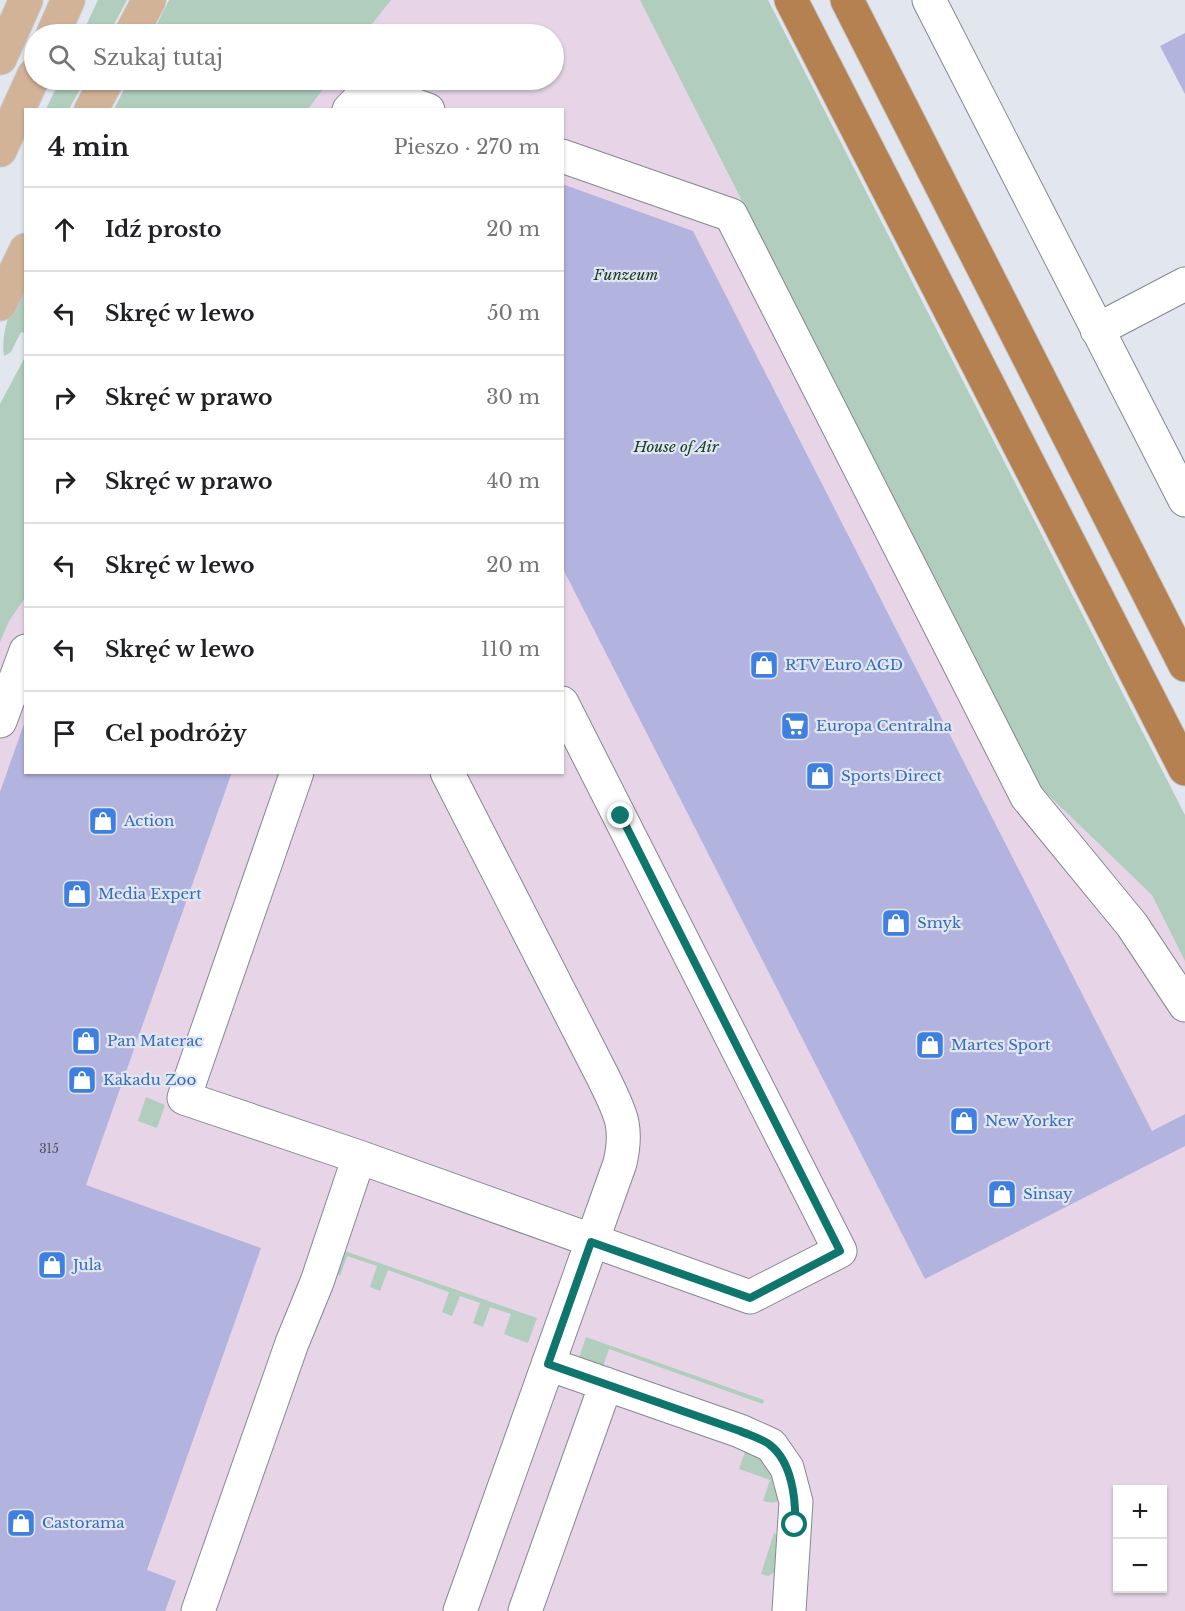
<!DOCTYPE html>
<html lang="pl">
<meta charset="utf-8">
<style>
body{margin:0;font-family:"Libre Baskerville",serif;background:#f6f6f6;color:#202124}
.controls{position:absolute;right:18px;bottom:18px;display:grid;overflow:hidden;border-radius:0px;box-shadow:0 2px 4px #0004}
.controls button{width:54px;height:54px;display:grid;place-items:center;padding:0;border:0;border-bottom:2px solid #e0e0e0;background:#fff;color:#202124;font:30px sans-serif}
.stop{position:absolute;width:18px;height:18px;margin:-14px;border:4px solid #0f766e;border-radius:50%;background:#fff}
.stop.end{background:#0f766e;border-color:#fff;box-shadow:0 2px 6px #0008}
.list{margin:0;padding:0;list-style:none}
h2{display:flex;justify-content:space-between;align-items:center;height:78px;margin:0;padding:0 24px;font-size:26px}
h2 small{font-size:20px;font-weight:400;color:#757577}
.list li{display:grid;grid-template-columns:39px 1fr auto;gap:18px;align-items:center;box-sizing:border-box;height:84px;padding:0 24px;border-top:2px solid #e0e0e0}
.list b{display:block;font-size:22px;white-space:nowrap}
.list em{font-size:20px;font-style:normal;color:#757577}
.icon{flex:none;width:33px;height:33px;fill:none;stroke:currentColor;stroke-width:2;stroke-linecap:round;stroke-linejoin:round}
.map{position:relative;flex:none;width:1185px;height:1611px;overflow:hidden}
.search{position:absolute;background:#fff;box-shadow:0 2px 4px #0004;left:24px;top:24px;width:540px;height:66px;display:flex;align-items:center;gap:15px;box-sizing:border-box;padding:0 21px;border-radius:33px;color:#757577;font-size:22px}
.panel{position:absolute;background:#fff;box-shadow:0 2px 4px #0004;left:24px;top:108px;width:540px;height:666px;border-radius:0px}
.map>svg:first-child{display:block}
.commercial{fill:#e7d5e7;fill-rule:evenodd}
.green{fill:#b0cdbd}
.building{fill:#b3b3df}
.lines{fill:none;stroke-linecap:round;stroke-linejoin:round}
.minor-casing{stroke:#848891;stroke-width:35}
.major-casing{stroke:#c5c6c7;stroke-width:35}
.highway-casing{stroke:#c5c6c7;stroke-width:35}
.minor{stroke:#fff;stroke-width:33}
.major{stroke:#d3b397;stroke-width:33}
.highway{stroke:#b68151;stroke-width:33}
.route{stroke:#0f766e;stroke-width:8}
.labels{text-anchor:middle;stroke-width:4.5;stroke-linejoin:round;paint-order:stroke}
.number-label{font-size:12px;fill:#515260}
.park-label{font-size:15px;font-style:italic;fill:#113927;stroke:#e1e6ef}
.shop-label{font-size:15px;fill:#366cbe;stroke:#e1e6ef;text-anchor:start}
</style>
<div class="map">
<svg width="1185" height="1611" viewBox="0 0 1185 1611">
<rect width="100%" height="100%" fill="#e1e6ef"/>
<!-- commercial -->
<path class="commercial" d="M213 0H716L1185 937V1611H0V462L26 422V772H562V110L173 109 184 80H554V34H201ZM1118 1490H1162V1588H1118Z"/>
<!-- green -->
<path class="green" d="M98 0H127L109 34H82Z
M169 0H391L364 34H152Z
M640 0H768L1185 815V961L1152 895 1039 786Z
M60 80H85L69 109H46Z
M129 80H330L308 109H114Z
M25 282V333L21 332 11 352 4 356C0 329 13 305 25 282Z
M25 357V598L9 621 0 642V404Z
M146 1097 165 1105 157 1128 138 1121Z
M342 1250 537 1318 528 1343 504 1334 511 1314 490 1307 483 1327 473 1323 480 1303 460 1296 452 1316 442 1312 449 1292 388 1270 380 1291 370 1287 377 1266 347 1256 340 1276 336 1273Z
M586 1337 764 1400 763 1404 609 1349 602 1369 578 1361Z
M746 1449 765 1459 782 1498C775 1504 772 1503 763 1501L770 1480 739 1469Z
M774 1533 778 1535 776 1572 768 1576 761 1574Z"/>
<!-- building -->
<path class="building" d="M1185 33V94L1160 46Z
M562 184 693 231 1152 1131 1185 1114V1146L925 1279 562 567Z
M25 721 26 772H232L86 1185 261 1248 147 1570 176 1581 165 1611H0V792Z"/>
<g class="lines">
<!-- minor casing -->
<g class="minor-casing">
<path id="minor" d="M929 0 1185 500
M349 110 369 89 428 110
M562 156 731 215 1027 797 1132 925 1185 1005
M1097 330 1185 284
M0 721 26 651
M297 772 184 1098 359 1157 750 1297 840 1251 562 703
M447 772 603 1077C619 1111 629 1124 620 1163L460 1611
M548 1364 740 1431 771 1445 787 1468 796 1502 789 1611
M198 1611 292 1343 317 1282 359 1157
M525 1611 606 1384"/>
</g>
<!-- major casing -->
<g class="major-casing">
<path id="major" d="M53 34 68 0
M131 34 149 0
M0 58 26 0
M91 110 107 80
M0 150 34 75
M0 304 26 250"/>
</g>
<!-- highway casing -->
<g class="highway-casing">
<path id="highway" d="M791 0 1185 769
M847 0 1185 665"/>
</g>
<!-- minor -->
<use href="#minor" class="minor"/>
<!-- major -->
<use href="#major" class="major"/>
<!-- highway -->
<use href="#highway" class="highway"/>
</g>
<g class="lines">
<!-- route -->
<path class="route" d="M621 816 840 1251 750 1298 591 1242 548 1364 740 1431C749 1435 763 1439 770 1445 792 1462 796 1499 795 1525"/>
</g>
<!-- icons -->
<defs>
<g id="shop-square" transform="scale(1.5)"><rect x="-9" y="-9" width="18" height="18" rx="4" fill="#3f7fe0" stroke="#e1e6ef"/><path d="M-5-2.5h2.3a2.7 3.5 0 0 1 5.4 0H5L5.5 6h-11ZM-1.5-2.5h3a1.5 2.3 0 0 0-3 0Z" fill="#fff"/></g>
<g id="supermarket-square" transform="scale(1.5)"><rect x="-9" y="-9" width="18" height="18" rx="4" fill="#3f7fe0" stroke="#e1e6ef"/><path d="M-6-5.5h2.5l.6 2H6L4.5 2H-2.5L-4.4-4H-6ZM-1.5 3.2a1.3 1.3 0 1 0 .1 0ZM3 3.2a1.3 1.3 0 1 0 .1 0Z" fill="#fff"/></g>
</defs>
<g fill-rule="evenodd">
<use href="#shop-square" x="764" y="665"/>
<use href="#supermarket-square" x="795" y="726"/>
<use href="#shop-square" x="820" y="776"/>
<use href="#shop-square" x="103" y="821"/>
<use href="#shop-square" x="77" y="894"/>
<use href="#shop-square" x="896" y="923"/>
<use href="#shop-square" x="86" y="1041"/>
<use href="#shop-square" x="930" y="1045"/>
<use href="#shop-square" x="82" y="1080"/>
<use href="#shop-square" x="964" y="1121"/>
<use href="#shop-square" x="1002" y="1194"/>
<use href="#shop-square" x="52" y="1265"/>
<use href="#shop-square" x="21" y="1523"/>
</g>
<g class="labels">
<!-- number labels -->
<g class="number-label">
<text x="49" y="1153">315</text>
</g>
<!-- park labels -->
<g class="park-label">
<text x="626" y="280">Funzeum</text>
<text x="676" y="452">House of Air</text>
</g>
<!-- shop labels -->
<g class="shop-label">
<text x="785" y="670">RTV Euro AGD</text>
<text x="816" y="731">Europa Centralna</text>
<text x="841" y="781">Sports Direct</text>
<text x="124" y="826">Action</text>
<text x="98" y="899">Media Expert</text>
<text x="917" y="928">Smyk</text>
<text x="107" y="1046">Pan Materac</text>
<text x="951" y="1050">Martes Sport</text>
<text x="103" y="1085">Kakadu Zoo</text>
<text x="985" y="1126">New Yorker</text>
<text x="1023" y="1199">Sinsay</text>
<text x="73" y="1270">Jula</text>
<text x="42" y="1528">Castorama</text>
</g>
</g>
</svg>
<div class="controls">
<button>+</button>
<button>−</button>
</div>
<div class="stop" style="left:795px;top:1525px"></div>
<div class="stop end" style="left:621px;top:816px"></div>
<div class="search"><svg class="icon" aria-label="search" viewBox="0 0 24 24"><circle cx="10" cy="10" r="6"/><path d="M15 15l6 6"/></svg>Szukaj tutaj</div>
<section class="panel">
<h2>4 min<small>Pieszo · 270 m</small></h2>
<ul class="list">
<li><svg class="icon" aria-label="ahead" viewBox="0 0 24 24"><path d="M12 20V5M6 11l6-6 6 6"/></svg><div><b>Idź prosto</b></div><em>20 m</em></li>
<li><svg class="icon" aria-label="left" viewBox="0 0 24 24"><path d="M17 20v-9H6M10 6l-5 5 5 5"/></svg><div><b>Skręć w lewo</b></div><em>50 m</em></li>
<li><svg class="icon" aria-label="right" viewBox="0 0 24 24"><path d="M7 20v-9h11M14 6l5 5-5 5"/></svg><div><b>Skręć w prawo</b></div><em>30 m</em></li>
<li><svg class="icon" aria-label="right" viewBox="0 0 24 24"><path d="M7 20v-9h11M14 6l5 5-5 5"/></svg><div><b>Skręć w prawo</b></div><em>40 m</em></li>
<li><svg class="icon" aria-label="left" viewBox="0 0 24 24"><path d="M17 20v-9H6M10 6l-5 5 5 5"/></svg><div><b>Skręć w lewo</b></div><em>20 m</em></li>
<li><svg class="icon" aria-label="left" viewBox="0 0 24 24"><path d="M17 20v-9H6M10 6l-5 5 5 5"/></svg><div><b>Skręć w lewo</b></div><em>110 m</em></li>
<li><svg class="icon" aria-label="arrive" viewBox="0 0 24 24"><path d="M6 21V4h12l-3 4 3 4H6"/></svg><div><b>Cel podróży</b></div></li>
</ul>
</section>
</div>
